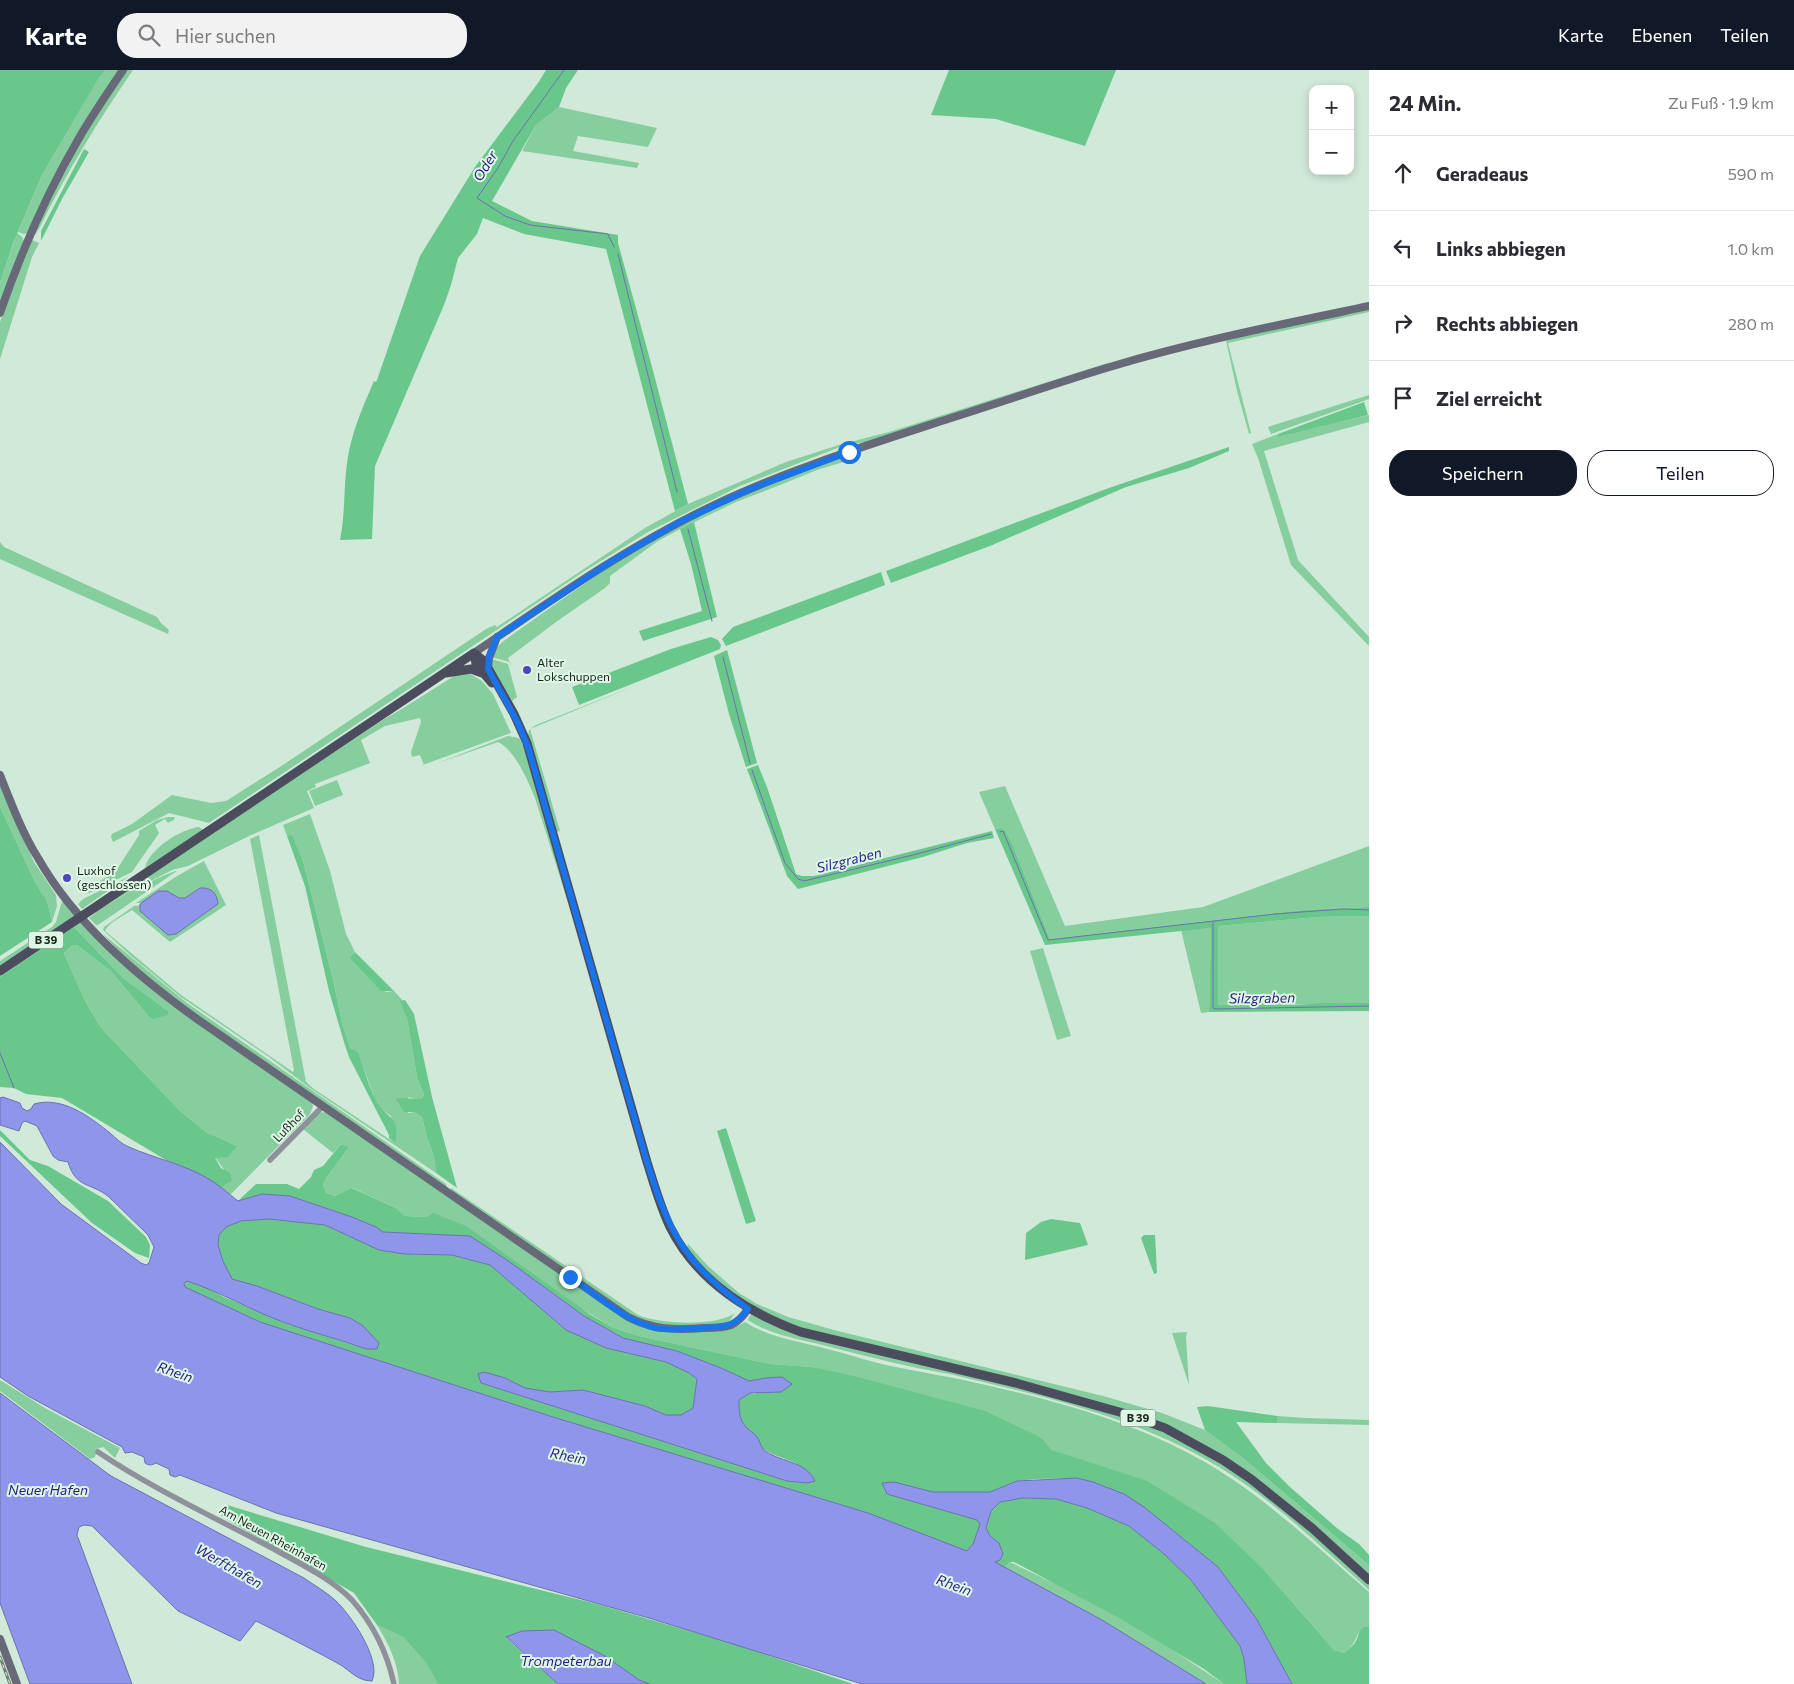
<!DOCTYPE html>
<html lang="de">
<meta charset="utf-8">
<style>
body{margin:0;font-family:Commissioner,sans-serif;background:#f2f2f3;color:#2b2b33}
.controls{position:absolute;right:15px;top:15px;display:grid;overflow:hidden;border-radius:10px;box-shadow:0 2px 8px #0003}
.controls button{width:45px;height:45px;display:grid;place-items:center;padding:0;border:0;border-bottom:1px solid #e1e1e2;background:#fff;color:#2b2b33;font:25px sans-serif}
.stop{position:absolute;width:15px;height:15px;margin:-11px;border:4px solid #1a73e8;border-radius:50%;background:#fff}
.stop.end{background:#1a73e8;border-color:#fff;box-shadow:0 1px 5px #0008}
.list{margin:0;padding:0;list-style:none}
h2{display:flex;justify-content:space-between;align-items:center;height:65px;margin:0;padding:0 20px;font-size:21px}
h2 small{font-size:16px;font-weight:400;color:#7c7c81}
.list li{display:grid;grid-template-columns:32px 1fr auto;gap:15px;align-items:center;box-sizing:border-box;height:75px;padding:0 20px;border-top:1px solid #e1e1e2}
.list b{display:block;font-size:19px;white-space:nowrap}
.list em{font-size:16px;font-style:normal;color:#7c7c81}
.actions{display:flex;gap:10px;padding:15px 20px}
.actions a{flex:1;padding:11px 0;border:1px solid #111827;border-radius:20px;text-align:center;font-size:18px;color:#111827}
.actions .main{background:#111827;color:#fff}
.icon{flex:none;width:28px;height:28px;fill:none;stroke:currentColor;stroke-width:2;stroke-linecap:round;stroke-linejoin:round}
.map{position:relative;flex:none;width:1369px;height:1614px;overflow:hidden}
header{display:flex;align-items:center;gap:30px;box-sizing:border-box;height:70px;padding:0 25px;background:#111827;color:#fff}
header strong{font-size:24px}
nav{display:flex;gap:28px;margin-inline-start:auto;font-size:18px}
.search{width:350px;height:45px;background:#f2f2f3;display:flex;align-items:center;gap:12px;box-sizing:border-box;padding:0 18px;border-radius:20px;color:#7c7c81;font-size:19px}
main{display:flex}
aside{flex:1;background:#fff}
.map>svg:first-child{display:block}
.green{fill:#86ce9e}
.forest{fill:#69c78c}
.water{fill:#8e95eb;stroke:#6b72ad}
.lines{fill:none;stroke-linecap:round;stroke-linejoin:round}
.stream{stroke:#6b72ad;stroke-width:1}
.street{stroke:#8e909a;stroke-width:5.5}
.secondary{stroke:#676978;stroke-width:8}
.primary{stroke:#4b4d5f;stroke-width:9}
.rail-casing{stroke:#6d7d71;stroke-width:3}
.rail{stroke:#def7e5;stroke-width:1;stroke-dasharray:4;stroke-linecap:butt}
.route{stroke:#1a73e8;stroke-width:6}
.poi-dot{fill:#4d47bd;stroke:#def7e5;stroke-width:2}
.labels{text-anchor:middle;stroke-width:4;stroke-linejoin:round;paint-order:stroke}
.shield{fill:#def7e5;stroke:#546258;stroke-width:1}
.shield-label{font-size:11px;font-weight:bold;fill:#19221b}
.poi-label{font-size:12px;fill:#19221b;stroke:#def7e5;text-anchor:start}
.street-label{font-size:12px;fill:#19221b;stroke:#def7e5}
.water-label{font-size:14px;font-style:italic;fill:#2b1e80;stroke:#def7e5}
</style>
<header>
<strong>Karte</strong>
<div class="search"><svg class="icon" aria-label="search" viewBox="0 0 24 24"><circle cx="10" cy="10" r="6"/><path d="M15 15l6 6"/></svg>Hier suchen</div>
<nav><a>Karte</a><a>Ebenen</a><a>Teilen</a></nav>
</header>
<main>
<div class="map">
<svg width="1369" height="1614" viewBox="0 0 1369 1614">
<rect width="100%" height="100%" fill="#d1e9d8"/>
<!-- green -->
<path class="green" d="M106 0H120L28 163 24 164 18 162 42 105 99 8Z
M127 0H133C98 51 66 103 39 159L35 165H33L75 78Z
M559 37 657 58 648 77 578 66 573 81 639 93 637 98 522 81 536 55Z
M17 163 22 167 24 171 0 234V213Z
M32 170 39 173 32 187 0 289V252L13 212Z
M1369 239V242L1228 273 1251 363 1249 364 1237 321 1226 270Z
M1108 293V294L873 371 854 374 850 372 889 362Z
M1369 325V329L1271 364 1268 357Z
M1369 345V352L1264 381 1298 490 1369 567V576L1291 495 1258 388 1252 374 1278 364 1277 366Z
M842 374 845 375 740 416 648 462 583 502 209 753 169 743 113 772 111 767 112 764 132 754 172 725 211 733 226 731 283 695 486 559 495 555 497 557 645 458 688 434 786 392Z
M843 388 850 390 817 400 775 417 736 432 680 459 658 471 610 506V513L605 518 556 552 508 588 512 598 510 592 491 587 498 576 505 570C554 535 602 500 654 470 712 436 780 409 843 388Z
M0 472 4 477 157 547 161 553 169 560 168 564 0 489Z
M492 589 508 594 517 627 512 631 492 599Z
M469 603 482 611 493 624 511 663 420 696 424 695 420 685 412 687 411 682 421 652 420 648 385 656 361 670 370 693 315 714 316 717 307 721 314 738 249 766 188 796 172 800 101 837 383 650 405 637 454 606Z
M637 615 530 659 560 761 556 762 528 666 529 660 536 655Z
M508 666 519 668 524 677 583 880 535 728C528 711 515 680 498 672L435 694Z
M337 710 343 725 315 736 309 721Z
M0 713 34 792 56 825 57 836 52 852 47 831 36 814 0 737Z
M1005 716 1065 856 1203 837 1369 776V837L1303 840 1050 869 1014 778 999 758 995 759 979 722Z
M310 744 330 801 346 864 355 882 351 888 386 922 394 921 403 931H401L407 949 417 1007 424 1025 422 1028 418 1030 408 1027V1043L415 1042 422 1047 427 1067 434 1087 436 1103 310 1018 269 987 181 927 130 885 103 860 104 857 134 836 145 835 143 833H136L177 806 204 791 226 835 170 872 132 840C123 846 109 852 105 861L181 925 293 1002 294 1000 250 769 259 765 306 1012 314 1019 395 1073 391 1046 380 1038 375 1029 358 983 350 978 342 953 334 914 310 818 303 791 292 766H287L283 755Z
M168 747H174L175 749 168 753 165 749 155 755 159 763 132 802 87 824 94 815 116 801 139 765V761L157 750Z
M199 757 203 760 145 798C149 779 181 759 199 757Z
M177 801 98 855H96L89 848C92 846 95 843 97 841 106 834 169 801 177 801Z
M128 807 82 839 78 834 83 829Z
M62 831H63L115 886 312 1033 313 1036 310 1044 230 1125 221 1118 232 1111 215 1087 237 1076 206 1062 180 1041 104 961C86 938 76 910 64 883L73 875H77L112 902 149 947 168 941 123 908 74 857 0 907V891L52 857 56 852Z
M1369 846V933L1218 936V856L1318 847Z
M1211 858 1209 942 1201 943 1181 860Z
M103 864 187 933 446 1114 447 1119 179 933 125 888Z
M1043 878 1071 966 1057 970 1030 881Z
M326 1042 636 1254 729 1259 736 1257 745 1252C769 1267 797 1271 824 1278 844 1283 865 1290 886 1295 919 1302 953 1307 986 1315 1070 1334 1160 1360 1232 1409 1281 1442 1325 1484 1369 1522V1557H1363C1355 1566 1357 1573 1344 1583L1334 1580 1265 1501 1070 1387 1052 1380 1042 1368 812 1297 770 1294 639 1266 614 1258 428 1147 405 1146 396 1138 353 1118 335 1126 326 1123 323 1115 327 1107 349 1077 341 1074 333 1083 303 1059 318 1043Z
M451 1118 638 1245C660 1254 715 1257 735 1243 732 1248 729 1252 724 1254 714 1256 669 1258 660 1256 652 1254 644 1251 637 1249L451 1121Z
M688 1174 708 1196 739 1223 757 1234 788 1247 834 1260 1103 1326 1162 1343 1205 1360 1244 1389 1369 1495V1520C1325 1481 1282 1438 1233 1406 1149 1351 1058 1330 962 1307 947 1303 932 1301 917 1298 884 1291 851 1282 818 1274 793 1268 769 1264 748 1250L753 1239 724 1219 701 1195 687 1178Z
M1187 1262 1186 1267 1189 1315 1172 1263Z
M0 1310 45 1338 120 1378 115 1388 103 1377 97 1379 95 1387 90 1389 0 1321Z
M1277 1346 1306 1348 1369 1350V1355L1277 1353Z
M1010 1492 1091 1531 1171 1579 1224 1614H1206L1102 1550 1004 1498Z
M377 1555 403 1567 426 1593 438 1614H399C398 1592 388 1573 377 1555Z"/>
<!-- forest -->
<path class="forest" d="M0 0H106L99 8 42 105 14 171 0 213Z
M546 0H578L566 18 559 37 536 55 492 131 532 151 618 165V173L651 293 688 434 675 441 606 179 524 164 483 148 477 164 458 188 451 215 444 235 375 396 372 469 340 470C346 441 343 410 349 381 354 357 364 334 374 311L376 312 377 310 420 186 475 97 538 13Z
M949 0H1116L1085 76 996 49 931 45Z
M84 79 89 82 62 129 41 171V161Z
M1364 332 1368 345 1277 367 1278 364Z
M1229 377V381L1189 398 1126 417 990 476 891 513 886 501 1109 418Z
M694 452 717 547 643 571 639 561 702 541 691 494 680 459Z
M881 502 885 515 726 576 722 569 733 557Z
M711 567 718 570 721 575 720 579 579 635 572 617 671 579Z
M727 580 757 693 746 697 729 644 714 586Z
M758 695 767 717 796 804 802 806H814L992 761 994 768 967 773 923 787 798 819 787 806 747 699Z
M0 737 36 814 47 831 52 852 0 886Z
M1000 758 1005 761 1014 778 1050 869 1303 840 1369 837V846L1318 847 1218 856V935H1295L1323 933H1369V941L1209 942 1211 858 1045 875 995 759Z
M292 765 303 791 310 818 334 914 342 953 350 978 358 982C364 998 368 1015 376 1030 384 1048 402 1045 395 1073L389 1068V1065L349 987 344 972 329 921 305 816 287 766Z
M74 857 123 908 168 941V945L153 949 149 947 112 902 77 875H73L64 883C76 910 86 938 104 961L180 1041 206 1062 237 1076 228 1087 215 1088 221 1098 230 1103 232 1111 221 1118C206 1106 190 1099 171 1093L62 1028 26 1024 14 1018 0 1017V907Z
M355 882 394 921H381L350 888Z
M405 930 414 944 432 1027 457 1118 436 1103 434 1087 427 1067 422 1047 415 1042H404L396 1029C407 1026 413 1031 422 1028L424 1025 417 1007 407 949 400 931Z
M726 1058 756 1151 746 1154 717 1061Z
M0 1060 30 1090 48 1096 108 1131 146 1167 150 1175 149 1188 135 1183 92 1153 0 1066Z
M341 1074 349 1077 327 1107 323 1115 326 1123 335 1126 352 1118 396 1138 405 1146 427 1147 433 1143 466 1156 591 1245 614 1258 639 1266 770 1294 812 1297 854 1306 985 1341 1042 1368 1052 1380 1147 1411 1215 1453 1265 1501 1334 1580 1344 1583C1349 1579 1354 1575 1357 1569 1359 1564 1359 1561 1363 1557H1369V1614H1292L1256 1548 1218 1497 1144 1437 1107 1417 1077 1408 1035 1409 1017 1411 990 1422H933L894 1412 887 1424 977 1450 980 1454 973 1474 967 1482 868 1443 553 1347 260 1252 185 1217V1211L198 1213 224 1227 285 1253 366 1279H377L379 1273 350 1248 318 1239 257 1216 231 1209 223 1191 218 1175 219 1165 225 1157 241 1151 269 1149 325 1155 379 1180 417 1185H452L490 1195 566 1260 606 1278 666 1292 689 1303 697 1309 693 1338 681 1345H666L645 1336 584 1320 550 1322 525 1318 505 1308 481 1313 787 1411 807 1413 796 1393 772 1384 762 1378 757 1367 746 1357 738 1344 739 1330 750 1323 755 1324 766 1308 749 1311 721 1298 677 1281 623 1268 584 1246 507 1190 470 1166 383 1162 376 1157 352 1147 290 1126 262 1124 238 1131 256 1114H287L299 1119 311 1107 314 1100 323 1096Z
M1051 1149 1080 1153 1088 1175 1025 1190 1026 1163 1041 1152Z
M1144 1165H1155L1157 1203 1154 1204 1141 1168Z
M1208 1336 1277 1346V1353L1236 1352 1266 1393 1290 1417 1338 1459 1359 1474 1369 1485V1495L1244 1389 1205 1360 1197 1337Z
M1023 1428 1056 1429 1087 1438 1129 1456 1164 1484 1191 1510 1240 1576 1244 1589 1247 1614H1224L1204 1599 1117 1547 1014 1492H1010L1004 1498 995 1492 999 1473 990 1466 986 1458 991 1441 1000 1432Z
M227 1435 366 1477 597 1534 741 1576 853 1614H650L639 1610 605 1586 554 1560 522 1561 506 1568 558 1614H438L426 1593 403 1567 377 1555 354 1523 221 1446Z"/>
<!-- water -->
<path class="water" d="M200 818C211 817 217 823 218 834L176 864 168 865 140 841V834L158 821H167L179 828H185Z
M3 1027 20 1033 22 1038 27 1041 31 1039 34 1034C62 1026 89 1046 110 1063 116 1068 121 1074 129 1077 154 1088 183 1094 207 1108 218 1114 228 1123 238 1131L262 1124 290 1126 352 1147 376 1157 383 1162 470 1166 507 1190 584 1246 623 1268 677 1281 721 1298 749 1311 766 1308 782 1307 792 1314 781 1322 750 1323 739 1330C739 1341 739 1350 747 1358 750 1361 754 1363 756 1366 760 1369 760 1376 763 1379 779 1393 804 1389 815 1411L807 1413 787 1411 481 1313 478 1304 484 1302 505 1308 525 1318 550 1322 583 1320 645 1336 666 1345H681L693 1338 697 1309 689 1303 666 1292 606 1278 566 1260 490 1195 452 1185 404 1184 379 1180 325 1155 269 1149 241 1151 226 1157 219 1165 218 1175 223 1191 232 1209 257 1216 318 1239 350 1248 363 1256 379 1273 377 1279H366C340 1269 312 1263 286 1253 252 1241 221 1222 187 1211L184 1213 185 1217 260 1252 553 1347 868 1443 967 1481 973 1474 980 1454 977 1450 887 1424 882 1413 894 1412 933 1422H990L1017 1411 1077 1408 1093 1412 1124 1424 1144 1437 1218 1497 1256 1548 1292 1614H1247L1244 1589 1240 1576 1191 1510 1164 1484 1129 1456 1087 1438 1056 1429 1023 1428 1000 1432 991 1441 986 1458 990 1466 999 1473 1003 1484 1000 1490 995 1492 1102 1550 1206 1614H862L649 1548 276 1443 180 1405 175 1407 170 1405 169 1399 156 1393C152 1395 149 1396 145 1393L144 1387 132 1382 125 1383 122 1377 28 1326 0 1307V1072L61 1134 141 1193 146 1195 149 1193 154 1177 148 1165 109 1127C91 1112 76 1119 68 1092L58 1090 53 1086 37 1056 25 1051 22 1053 19 1061 0 1055V1028Z
M0 1323 111 1406 304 1508C314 1515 326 1522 335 1530 351 1545 382 1590 372 1611 357 1611 351 1601 339 1594 312 1579 284 1565 256 1551L240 1571 178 1541 92 1456 84 1455 79 1457 77 1465 132 1614H30L0 1533Z
M554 1560 605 1586 639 1610 650 1614H558L506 1567 522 1561Z"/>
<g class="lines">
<!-- stream -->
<path class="stream" d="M564 0 513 71 498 98 477 128 505 146 530 155 608 164 614 177
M618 184 677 422
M688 459 712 551
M723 587 750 693
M752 700 785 793 798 809 804 811 913 785 991 764
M1000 762 1003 761 1048 870 1275 844 1342 839 1369 840
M1213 852V938L1216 939 1369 936
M0 983 14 1018"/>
<!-- street -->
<path class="street" d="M270 1090 323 1036
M98 1382C153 1419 214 1447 272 1478 297 1492 332 1509 352 1530 373 1554 387 1582 394 1614"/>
<!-- secondary -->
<path class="secondary" d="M0 243C21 182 47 123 79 68 93 44 108 22 123 0
M474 583C552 530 628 476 714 435 790 399 871 374 951 348 1005 331 1059 312 1113 296 1197 271 1283 254 1369 236
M488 598 489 588 497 567
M0 705C11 733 22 762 38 788 75 853 136 905 197 949L628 1247C653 1260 676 1260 704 1258 713 1258 723 1258 731 1255 738 1252 744 1245 748 1239
M0 1569 17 1614"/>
<!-- primary -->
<path class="primary" d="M474 583 484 591 514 644 527 673 647 1092C654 1114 660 1136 670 1157 697 1211 746 1242 801 1262L1016 1313 1123 1343 1165 1358 1223 1390 1251 1409 1312 1458 1369 1510
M474 583 476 594 492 613
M446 603 471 599 482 603
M0 901 474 583"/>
<!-- rail casing -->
<g class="rail-casing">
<path id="rail" d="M0 1587 10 1614"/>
</g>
<!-- rail -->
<use href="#rail" class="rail"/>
</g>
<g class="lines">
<!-- route -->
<path class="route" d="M570 1207C595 1224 625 1251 655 1258 670 1261 686 1259 701 1258 723 1257 734 1258 748 1239 686 1196 669 1163 647 1092L529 680 518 653 488 599 489 587 497 567 612 491 678 453 748 420 849 382"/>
</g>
<!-- markers -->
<g class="poi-dot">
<circle cx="527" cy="600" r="5"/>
<circle cx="67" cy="808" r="5"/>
</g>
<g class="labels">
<!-- shield labels -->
<g class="shield">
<rect x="28.5" y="861.5" width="35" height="17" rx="4"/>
<rect x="1120.5" y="1339.5" width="35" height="17" rx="4"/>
</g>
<g class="shield-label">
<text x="46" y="874">B 39</text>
<text x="1138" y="1352">B 39</text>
</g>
<!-- poi labels -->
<g class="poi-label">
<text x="537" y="597">Alter<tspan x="537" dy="14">Lokschuppen</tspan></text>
<text x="77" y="805">Luxhof<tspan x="77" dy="14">(geschlossen)</tspan></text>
</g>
<!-- street labels -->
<g class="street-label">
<text transform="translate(289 1056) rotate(-46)" y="4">Lußhof</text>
<text transform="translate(273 1468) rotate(29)" y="4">Am Neuen Rheinhafen</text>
</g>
<!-- water labels -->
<g class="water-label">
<text transform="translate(485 96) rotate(-58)" y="5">Oder</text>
<text transform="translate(849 790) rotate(-14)" y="5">Silzgraben</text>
<text transform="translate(1262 928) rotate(-1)" y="5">Silzgraben</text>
<text transform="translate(175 1302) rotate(19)" y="5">Rhein</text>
<text transform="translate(568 1386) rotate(11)" y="5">Rhein</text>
<text x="48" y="1425">Neuer Hafen</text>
<text transform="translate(229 1496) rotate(30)" y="5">Werfthafen</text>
<text transform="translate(954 1515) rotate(20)" y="5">Rhein</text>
<text x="566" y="1596">Trompeterbau</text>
</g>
</g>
</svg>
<div class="controls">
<button>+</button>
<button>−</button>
</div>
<div class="stop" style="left:849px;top:382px"></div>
<div class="stop end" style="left:570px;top:1207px"></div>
</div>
<aside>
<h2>24 Min.<small>Zu Fuß · 1.9 km</small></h2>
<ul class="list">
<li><svg class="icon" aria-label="ahead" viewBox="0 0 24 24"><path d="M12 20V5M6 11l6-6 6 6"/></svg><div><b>Geradeaus</b></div><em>590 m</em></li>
<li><svg class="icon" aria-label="left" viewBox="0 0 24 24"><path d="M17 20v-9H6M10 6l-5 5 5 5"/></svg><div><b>Links abbiegen</b></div><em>1.0 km</em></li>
<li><svg class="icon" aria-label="right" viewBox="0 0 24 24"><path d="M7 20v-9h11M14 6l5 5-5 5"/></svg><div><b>Rechts abbiegen</b></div><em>280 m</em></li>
<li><svg class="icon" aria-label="arrive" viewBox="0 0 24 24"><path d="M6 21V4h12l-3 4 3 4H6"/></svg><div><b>Ziel erreicht</b></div></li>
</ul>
<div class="actions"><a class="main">Speichern</a><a>Teilen</a></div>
</aside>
</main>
